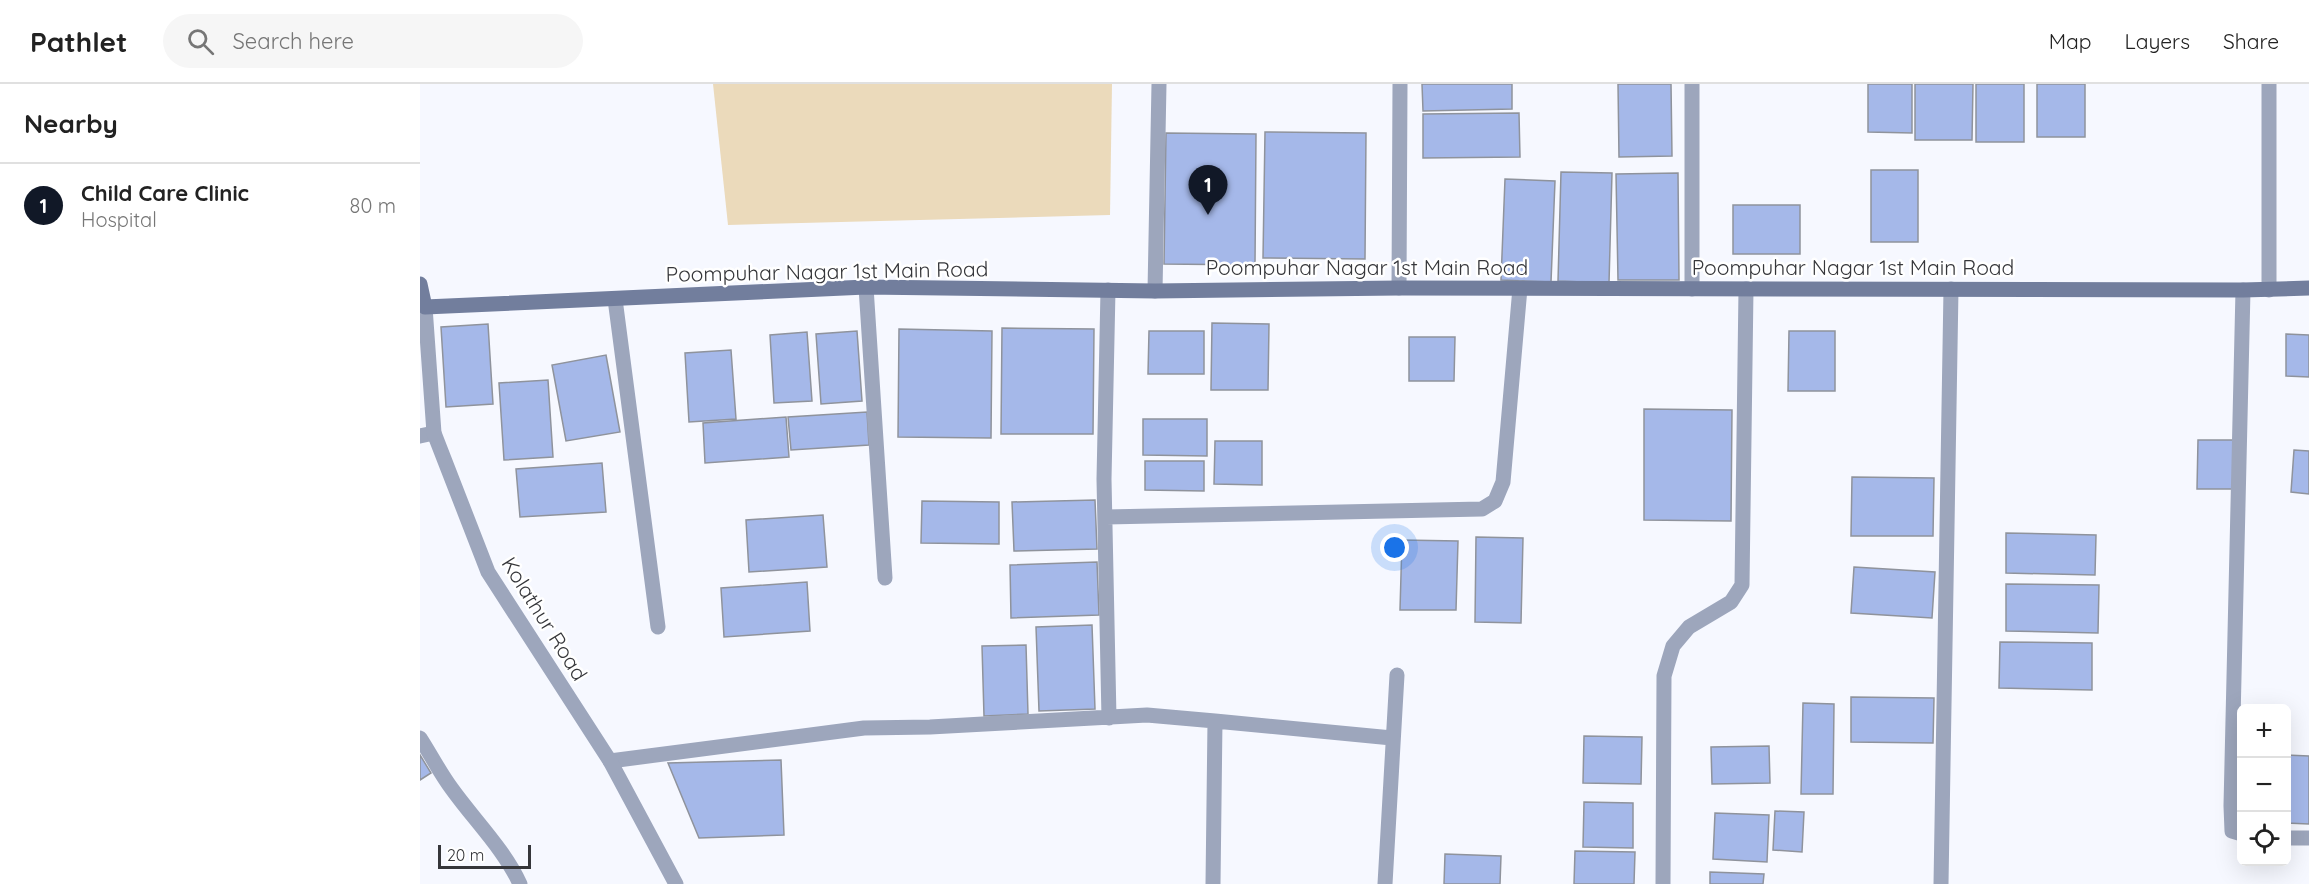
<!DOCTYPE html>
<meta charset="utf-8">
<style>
body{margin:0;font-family:Quicksand,sans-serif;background:#f6f6f6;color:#222}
.controls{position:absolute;right:18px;bottom:18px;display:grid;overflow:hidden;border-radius:9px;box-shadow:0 6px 24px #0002}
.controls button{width:54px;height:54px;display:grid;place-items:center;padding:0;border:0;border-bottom:2px solid #e0e0e0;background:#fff;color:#222;font:30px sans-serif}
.scale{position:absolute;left:18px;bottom:15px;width:93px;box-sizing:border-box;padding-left:6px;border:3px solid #35363a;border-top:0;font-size:16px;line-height:21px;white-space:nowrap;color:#35363a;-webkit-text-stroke:4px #fff;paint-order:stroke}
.you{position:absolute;left:975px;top:464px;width:21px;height:21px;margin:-15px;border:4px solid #fff;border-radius:50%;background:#1a73e8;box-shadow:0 0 0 9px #1a73e833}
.badge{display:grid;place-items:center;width:39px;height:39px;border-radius:50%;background:#111827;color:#fff;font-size:20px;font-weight:700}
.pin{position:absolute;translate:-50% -50px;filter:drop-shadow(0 2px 3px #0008)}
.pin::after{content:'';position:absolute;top:32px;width:21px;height:18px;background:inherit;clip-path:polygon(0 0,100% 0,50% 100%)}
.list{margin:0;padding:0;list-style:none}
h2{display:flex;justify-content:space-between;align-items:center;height:78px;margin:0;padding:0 24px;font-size:26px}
h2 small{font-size:20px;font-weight:400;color:#767676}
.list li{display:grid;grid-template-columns:39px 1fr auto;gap:18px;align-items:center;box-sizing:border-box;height:84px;padding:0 24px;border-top:2px solid #e0e0e0}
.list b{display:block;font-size:22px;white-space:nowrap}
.list p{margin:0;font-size:20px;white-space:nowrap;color:#767676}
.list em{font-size:20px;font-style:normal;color:#767676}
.icon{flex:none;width:33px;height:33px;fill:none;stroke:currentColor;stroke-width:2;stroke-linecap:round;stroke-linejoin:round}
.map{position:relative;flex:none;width:1889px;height:800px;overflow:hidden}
header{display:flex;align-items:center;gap:36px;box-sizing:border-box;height:84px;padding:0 30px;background:#fff;border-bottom:2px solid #e0e0e0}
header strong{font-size:28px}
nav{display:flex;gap:33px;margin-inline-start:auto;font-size:21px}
.search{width:420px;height:54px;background:#f6f6f6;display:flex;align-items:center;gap:15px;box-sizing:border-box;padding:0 21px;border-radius:33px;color:#767676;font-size:22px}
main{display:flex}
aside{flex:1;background:#fff}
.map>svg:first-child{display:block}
.green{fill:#ebdabb}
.building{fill:#a5b8e9;stroke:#8f939c;stroke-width:1.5}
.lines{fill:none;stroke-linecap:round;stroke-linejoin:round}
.minor{stroke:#9da6bc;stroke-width:15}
.tertiary{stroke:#9da6bc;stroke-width:15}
.secondary{stroke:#727e9d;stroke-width:15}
.labels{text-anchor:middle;stroke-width:5;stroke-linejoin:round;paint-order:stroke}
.street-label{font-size:21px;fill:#35363a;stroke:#fff}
</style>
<header>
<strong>Pathlet</strong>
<div class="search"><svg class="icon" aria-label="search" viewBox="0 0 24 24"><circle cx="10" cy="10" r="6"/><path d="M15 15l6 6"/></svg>Search here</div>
<nav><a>Map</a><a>Layers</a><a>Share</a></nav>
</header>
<main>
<aside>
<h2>Nearby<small></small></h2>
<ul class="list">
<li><span class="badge">1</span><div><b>Child Care Clinic</b><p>Hospital</p></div><em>80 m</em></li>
</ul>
</aside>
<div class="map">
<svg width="1889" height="800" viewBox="0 0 1889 800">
<rect width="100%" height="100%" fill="#f6f8ff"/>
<!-- green -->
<path class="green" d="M293 0H692L690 131 308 141Z"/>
<!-- building -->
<path class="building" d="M1002 0H1092V25L1003 27Z
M1198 0H1251L1252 72 1199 73Z
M1448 0H1492V49L1448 48Z
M1495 0H1553L1552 56H1495Z
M1556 0H1604V58H1556Z
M1617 0H1665V53H1617Z
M1099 29 1100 73 1003 74V30Z
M845 48 946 49 945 175 843 174Z
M746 49 836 50 835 181 744 180Z
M1451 86H1498V158H1451Z
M1141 88 1192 89 1189 199 1138 197Z
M1258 89 1259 196H1198L1196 90Z
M1085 95 1135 97 1131 198 1081 196Z
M1313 121H1380V170H1313Z
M792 239 849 240 848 306H791Z
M68 240 73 320 26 323 21 243Z
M582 244 674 245 673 350H581Z
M479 245 572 247 571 354 478 353Z
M437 247 442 317 401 320 396 250Z
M729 247H784V290H728Z
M1369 247H1415V307H1368Z
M387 248 392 317 354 319 350 251Z
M1866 250 1889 251V293L1866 292Z
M989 253H1035L1034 297H989Z
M311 266 316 335 269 338 265 269Z
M186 271 200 348 146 357 132 281Z
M128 296 133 373 84 376 79 299Z
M1224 325 1312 326 1311 437 1224 436Z
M447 328 449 361 371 366 368 333Z
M366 333 369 373 285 379 283 339Z
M723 335H787V372L723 371Z
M1778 356H1814V405H1777Z
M795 357H842V401L794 400Z
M1874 366 1889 367V410L1871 408Z
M725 377H784V407L725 406Z
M182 379 186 428 100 433 96 385Z
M1432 393 1514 394 1513 452H1431Z
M675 416 677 465 594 467 592 418Z
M502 417 579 418V460L501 459Z
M403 431 407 483 329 488 326 436Z
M1586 449 1676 451 1675 491 1586 489Z
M1056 453 1103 454 1101 539 1055 538Z
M982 456 1038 457 1036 526H980Z
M677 478 679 531 591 534 590 481Z
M1434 483 1515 488 1512 534 1431 529Z
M387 498 390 547 304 553 301 504Z
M1586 500 1679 501 1678 549 1586 547Z
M672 541 675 625 619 627 616 543Z
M1580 558 1672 559V606L1579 604Z
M606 561 608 630 564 632 562 562Z
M1431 613 1514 614 1513 659 1431 658Z
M1383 619 1414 620 1413 710H1381Z
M1164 652 1222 653 1221 700 1163 699Z
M1349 662 1350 699 1292 700 1291 663Z
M0 671 11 689 0 696Z
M1866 671 1889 672V740L1866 739Z
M361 676 364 751 279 754 248 679Z
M1164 718 1213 719V764L1163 763Z
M1355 727 1384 728 1382 768 1353 766Z
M1295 729 1349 731 1347 778 1293 775Z
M1155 767 1215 768 1214 800H1154Z
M1025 770 1081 772 1080 800H1024Z
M1290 788 1344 790 1343 800H1290Z"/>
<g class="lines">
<!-- minor -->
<path class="minor" d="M446 203 465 494
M979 204 980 0
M1272 205V0
M688 206 684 395 689 634
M1849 206V0
M735 207 739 0
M195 215 238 543
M0 352 14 349
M686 433 1062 425 1075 417 1083 398 1100 204
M795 637 972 654
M0 654C11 671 20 689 32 705 55 737 84 765 100 800
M190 677 444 644 510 643 727 631 795 637 793 800
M1822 750 1812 747 1811 722 1823 206
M1866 754H1889
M965 800 977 591
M1243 800 1244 592 1253 562 1269 543 1311 518 1322 501 1326 205
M1521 800 1531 205"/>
<!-- tertiary -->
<path class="tertiary" d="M5 223 14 349 68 488 190 677 256 800"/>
<!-- secondary -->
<path class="secondary" d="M0 200 5 223 446 203 735 207 979 204 1823 206 1889 204"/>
</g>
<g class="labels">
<!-- street labels -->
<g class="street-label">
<text x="947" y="191">Poompuhar Nagar 1st Main Road</text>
<text x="1433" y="191">Poompuhar Nagar 1st Main Road</text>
<text transform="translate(407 188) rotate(-1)" y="7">Poompuhar Nagar 1st Main Road</text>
<text transform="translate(124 535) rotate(58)" y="7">Kolathur Road</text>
</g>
</g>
</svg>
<div class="controls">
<button>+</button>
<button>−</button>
<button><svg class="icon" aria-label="locate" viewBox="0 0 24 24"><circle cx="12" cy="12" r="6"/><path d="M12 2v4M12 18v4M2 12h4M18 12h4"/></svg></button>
</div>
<div class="scale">20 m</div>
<div class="you"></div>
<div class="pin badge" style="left:788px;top:131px">1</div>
</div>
</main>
